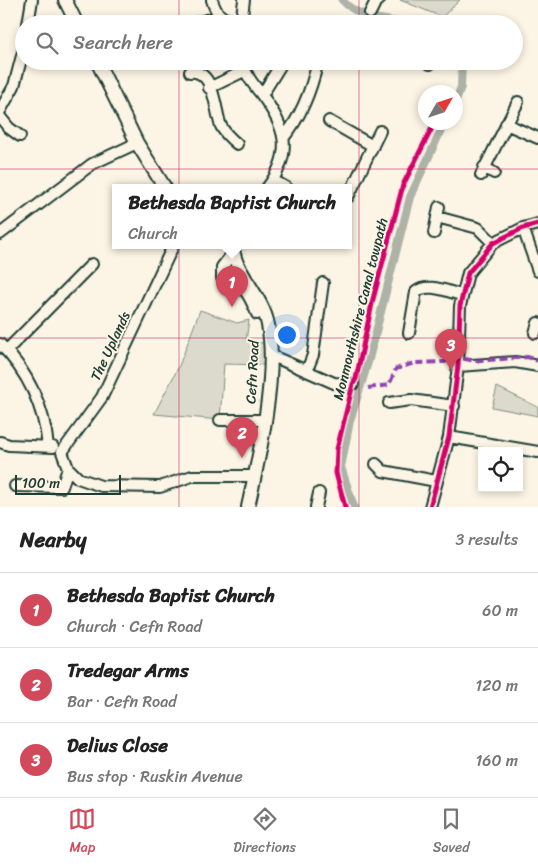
<!DOCTYPE html>
<meta charset="utf-8">
<style>
body{margin:0;font-family:Sriracha,sans-serif;background:#f2f2f2;color:#222}
.controls{position:absolute;right:15px;bottom:15px;display:grid;overflow:hidden;border-radius:0px;box-shadow:0 2px 8px #0003}
.controls button{width:45px;height:45px;display:grid;place-items:center;padding:0;border:0;border-bottom:1px solid #e0e0e0;background:#fff;color:#222;font:25px sans-serif}
.compass{position:absolute;left:418px;top:85px;width:45px;height:45px;border-radius:50%;background:#fff;box-shadow:0 2px 8px #0003;rotate:51deg}
.scale{position:absolute;left:15px;bottom:12px;width:106px;box-sizing:border-box;padding-left:5px;border:2px solid #1f3d34;border-top:0;font-size:14px;line-height:18px;white-space:nowrap;color:#1f3d34;-webkit-text-stroke:4px #fcf5e5;paint-order:stroke}
.you{position:absolute;left:286px;top:334px;width:18px;height:18px;margin:-12px;border:4px solid #fff;border-radius:50%;background:#1a73e8;box-shadow:0 0 0 8px #1a73e833}
.badge{display:grid;place-items:center;width:32px;height:32px;border-radius:50%;background:#d1495b;color:#fff;font-size:16px;font-weight:700}
.pin{position:absolute;translate:-50% -41px;filter:drop-shadow(0 1px 2px #0008)}
.pin::after{content:'';position:absolute;top:26px;width:18px;height:15px;background:inherit;clip-path:polygon(0 0,100% 0,50% 100%)}
.popup{position:absolute;left:112px;top:184px;width:240px;height:65px;box-sizing:border-box;display:grid;place-content:center;border-radius:0px;background:#fff;filter:drop-shadow(0 1px 4px #0005);font-size:16px;white-space:nowrap;color:#767676}
.popup b{font-size:19px;color:#222}
.popup::after{content:'';position:absolute;left:50%;top:100%;margin-left:-10px;border:10px solid transparent;border-top-color:#fff}
.list{margin:0;padding:0;list-style:none}
h2{display:flex;justify-content:space-between;align-items:center;height:65px;margin:0;padding:0 20px;font-size:21px}
h2 small{font-size:16px;font-weight:400;color:#767676}
.list li{display:grid;grid-template-columns:32px 1fr auto;gap:15px;align-items:center;box-sizing:border-box;height:75px;padding:0 20px;border-top:1px solid #e0e0e0}
.list b{display:block;font-size:19px;white-space:nowrap}
.list p{margin:0;font-size:16px;white-space:nowrap;color:#767676}
.list em{font-size:16px;font-style:normal;color:#767676}
.icon{flex:none;width:28px;height:28px;fill:none;stroke:currentColor;stroke-width:2;stroke-linecap:round;stroke-linejoin:round}
.map{position:relative;flex:none;width:538px;height:507px;overflow:hidden}
.search{position:absolute;background:#fff;box-shadow:0 2px 8px #0003;left:15px;right:15px;top:15px;height:55px;display:flex;align-items:center;gap:12px;box-sizing:border-box;padding:0 18px;border-radius:28px;color:#767676;font-size:19px}
.sheet{height:290px;background:#fff}
nav{display:flex;justify-content:space-around;align-items:center;box-sizing:border-box;height:70px;border-top:1px solid #e0e0e0;background:#fff;font-size:14px;color:#767676}
nav a{display:grid;justify-items:center;gap:2px}
nav .on{color:#d1495b}
.map>svg:first-child{display:block}
.green{fill:#dcdacc;stroke:#7e8c80}
.lines{fill:none;stroke-linecap:round;stroke-linejoin:round}
.canal{stroke:#aeb3a7;stroke-width:8}
.minor-casing{stroke:#1f3d34;stroke-width:14}
.major-casing{stroke:#1f3d34;stroke-width:16}
.minor{stroke:#fcf5e5;stroke-width:10}
.major{stroke:#fcf5e5;stroke-width:12}
.quiet{stroke:#8e44ad;stroke-width:4;stroke-dasharray:8 4;stroke-linecap:butt}
.cycleway-casing{stroke:#fcf5e5;stroke-width:8}
.cycleway{stroke:#d6006c;stroke-width:5}
.grid{fill:none;stroke:#c2185b;stroke-width:1;stroke-opacity:0.55}
.labels{text-anchor:middle;stroke-width:4;stroke-linejoin:round;paint-order:stroke}
.street-label{font-size:14px;fill:#1f3d34;stroke:#fcf5e5}
</style>
<div class="map">
<svg width="538" height="507" viewBox="0 0 538 507">
<rect width="100%" height="100%" fill="#fcf5e5"/>
<filter id="ink" filterUnits="userSpaceOnUse"><feTurbulence type="fractalNoise" baseFrequency=".02" numOctaves="2"/><feDisplacementMap in="SourceGraphic" scale="10" xChannelSelector="R" yChannelSelector="G"/><feConvolveMatrix kernelMatrix="1 2 1 2 8 2 1 2 1" color-interpolation-filters="sRGB"/></filter>
<g filter="url(#ink)">
<!-- green -->
<path class="green" d="M400 0H460L442 17Z
M200 310 237 323 249 320 246 341 264 343 266 365 224 364 220 420 154 414 179 366Z
M497 387 538 407V416L492 407Z"/>
<g class="lines">
<!-- canal -->
<path class="canal" d="M342 0C359 20 392 21 417 24
M456 100 461 87 462 61
M354 507 341 467 350 421 369 359 410 197 445 122"/>
<!-- minor casing -->
<g class="minor-casing">
<path id="minor" d="M212 0C217 17 224 21 241 20
M370 13 375 3 379 0
M28 24 32 0
M190 24 219 17
M241 24 244 0
M242 61C245 74 253 84 261 94 286 127 294 152 267 188
M428 61 430 64
M190 72C215 69 215 112 221 126 225 134 231 139 237 144
M209 88 244 71
M262 95 283 61
M0 111 14 86 24 48
M0 117 9 128 20 136
M329 121 373 146
M506 124 538 138
M284 137C301 117 312 87 318 61
M484 167 494 173
M481 175 518 102
M273 180 287 188
M348 197 380 131
M437 217 478 228 493 243
M523 228 538 271
M434 233 439 207
M0 234 92 164 137 143
M222 275C241 279 250 296 257 314
M222 278V267L232 254
M409 333 416 292C427 282 448 292 462 295
M535 333 538 323
M0 344C28 372 44 407 48 446
M7 350 92 264
M270 355 334 383 353 384
M458 366 515 362 538 366
M307 370 313 355 323 283
M389 403 411 400 454 406
M220 420H264
M449 437 538 452
M0 442 9 445 53 447
M62 452 102 397 173 246
M62 452 68 468 78 478 101 486 160 487 192 476H255
M376 464 383 471 436 481
M15 486 62 487 68 468
M316 507 319 493
M430 507 449 437 458 366 460 306 468 273 493 243 523 228 538 224"/>
</g>
<!-- major casing -->
<g class="major-casing">
<path id="major" d="M65 0 77 24
M97 61 137 143 165 188
M233 246C232 269 263 296 268 325 278 373 259 458 248 507"/>
</g>
<!-- minor -->
<use href="#minor" class="minor"/>
<!-- major -->
<use href="#major" class="major"/>
<!-- quiet -->
<path class="quiet" d="M368 388 389 385 396 369 414 363 444 362 459 358 476 361 528 357 538 361"/>
<!-- cycleway casing -->
<g class="cycleway-casing">
<path id="cycleway" d="M345 507 336 473 337 449 353 384 356 379 373 299 403 185 435 122
M430 507 449 437 458 366 460 306 468 273 493 243 523 228 538 224"/>
</g>
<!-- cycleway -->
<use href="#cycleway" class="cycleway"/>
</g>
</g>
<!-- grid -->
<path class="grid" d="M179 0V24M359 0V24M179 61V507M359 61V507M0 169H538M0 338H538"/>
<g class="labels">
<!-- street labels -->
<g class="street-label">
<text transform="translate(360 309) rotate(-76)" y="5">Monmouthshire Canal towpath</text>
<text transform="translate(110 346) rotate(-65)" y="5">The Uplands</text>
<text transform="translate(252 372) rotate(-87)" y="5">Cefn Road</text>
</g>
</g>
</svg>
<div class="controls">
<button><svg class="icon" aria-label="locate" viewBox="0 0 24 24"><circle cx="12" cy="12" r="6"/><path d="M12 2v4M12 18v4M2 12h4M18 12h4"/></svg></button>
</div>
<svg class="compass" viewBox="-18 -18 36 36"><path d="M0-13l5 13h-10z" fill="#e53935"/><path d="M0 13l5-13h-10z" fill="#767676"/></svg>
<div class="scale">100 m</div>
<div class="you"></div>
<div class="pin badge" style="left:232px;top:307px">1</div>
<div class="popup"><b>Bethesda Baptist Church</b>Church</div>
<div class="pin badge" style="left:242px;top:458px">2</div>
<div class="pin badge" style="left:451px;top:370px">3</div>
<div class="search"><svg class="icon" aria-label="search" viewBox="0 0 24 24"><circle cx="10" cy="10" r="6"/><path d="M15 15l6 6"/></svg>Search here</div>
</div>
<section class="sheet">
<h2>Nearby<small>3 results</small></h2>
<ul class="list">
<li><span class="badge">1</span><div><b>Bethesda Baptist Church</b><p>Church · Cefn Road</p></div><em>60 m</em></li>
<li><span class="badge">2</span><div><b>Tredegar Arms</b><p>Bar · Cefn Road</p></div><em>120 m</em></li>
<li><span class="badge">3</span><div><b>Delius Close</b><p>Bus stop · Ruskin Avenue</p></div><em>160 m</em></li>
</ul>
</section>
<nav>
<a class="on"><svg class="icon" aria-label="map" viewBox="0 0 24 24"><path d="M3 6l6-2 6 2 6-2v14l-6 2-6-2-6 2zM9 4v14M15 6v14"/></svg>Map</a>
<a><svg class="icon" aria-label="directions" viewBox="0 0 24 24"><path d="M12 3l9 9-9 9-9-9zM9 14v-3h6M13 9l2 2-2 2"/></svg>Directions</a>
<a><svg class="icon" aria-label="saved" viewBox="0 0 24 24"><path d="M7 4h10v16l-5-4-5 4z"/></svg>Saved</a>
</nav>
